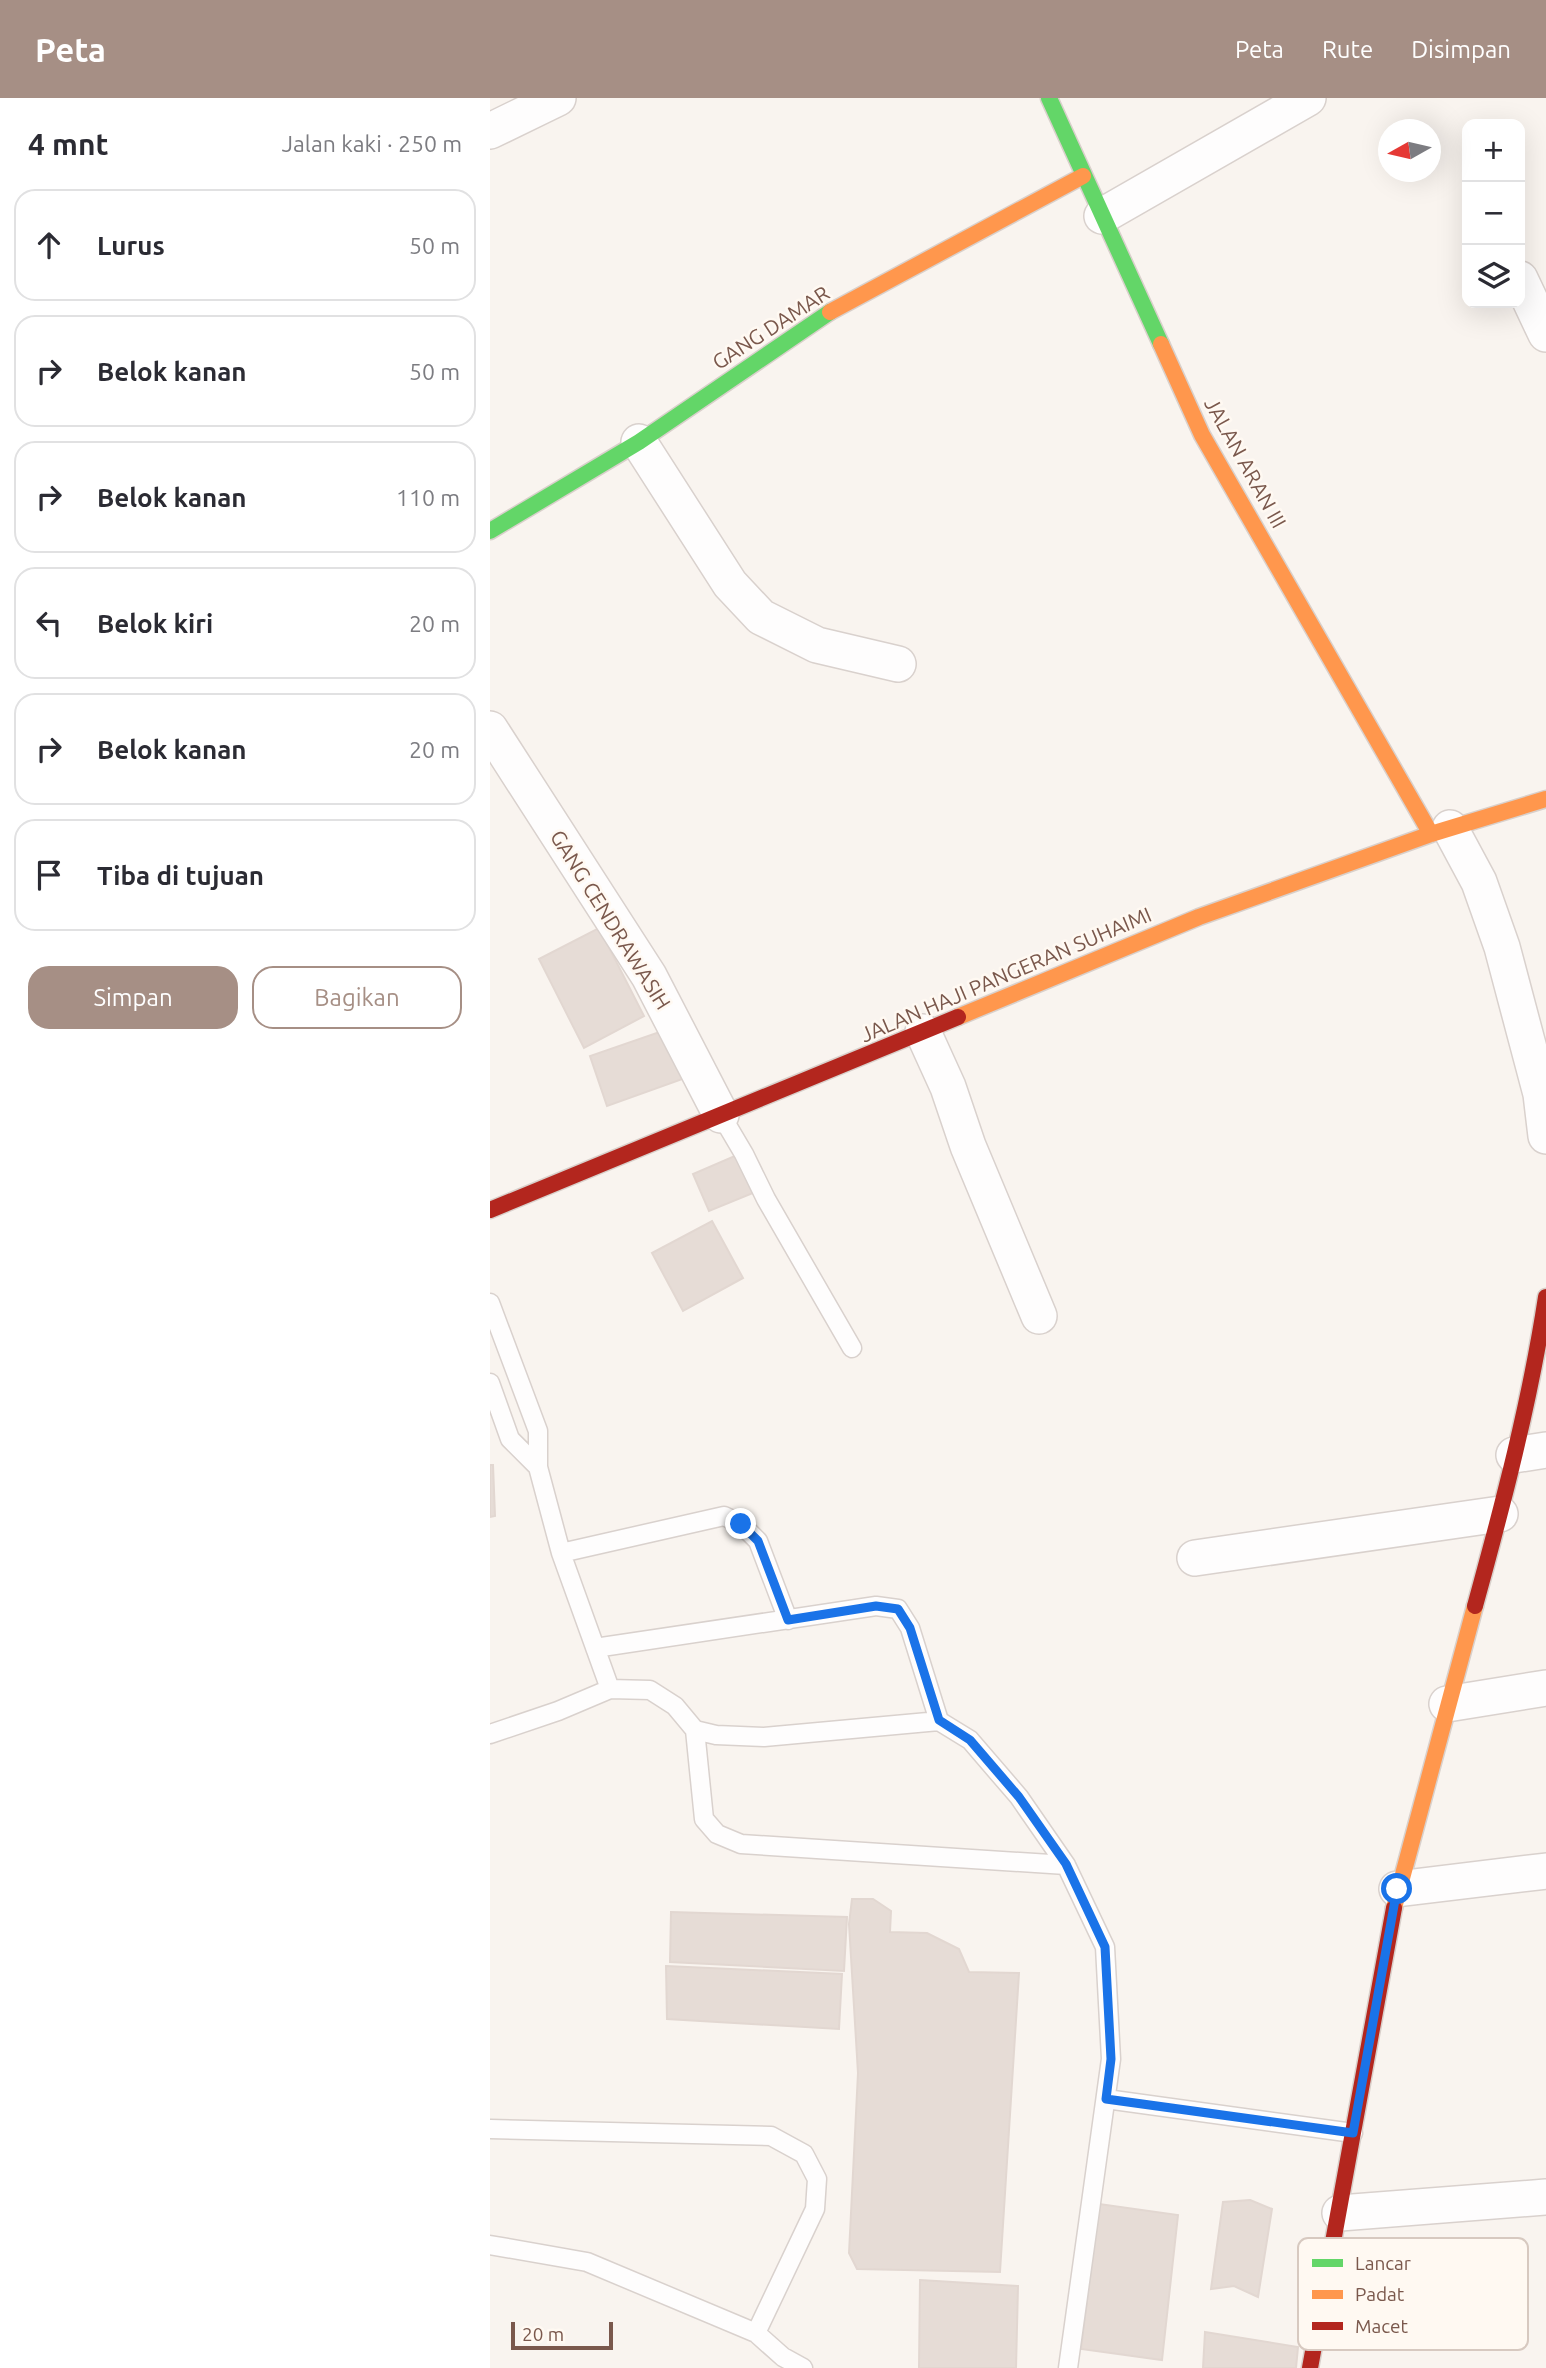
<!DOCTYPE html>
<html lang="id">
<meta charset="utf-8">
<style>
body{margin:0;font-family:Ubuntu,sans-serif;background:#f7f7f7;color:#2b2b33}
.controls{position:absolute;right:21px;top:21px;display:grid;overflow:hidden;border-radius:14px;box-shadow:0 7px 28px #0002}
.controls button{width:63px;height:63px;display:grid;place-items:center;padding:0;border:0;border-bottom:2px solid #e1e1e2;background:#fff;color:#2b2b33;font:35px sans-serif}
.compass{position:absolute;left:888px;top:21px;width:63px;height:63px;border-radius:50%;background:#fff;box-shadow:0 7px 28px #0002;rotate:262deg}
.scale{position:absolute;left:21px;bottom:18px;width:102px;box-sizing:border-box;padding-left:7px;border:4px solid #7a584c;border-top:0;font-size:19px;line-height:24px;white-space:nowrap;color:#7a584c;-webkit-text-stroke:5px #fff9f2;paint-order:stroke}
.stop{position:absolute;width:21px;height:21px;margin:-16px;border:5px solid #1a73e8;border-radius:50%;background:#fff}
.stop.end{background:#1a73e8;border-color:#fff;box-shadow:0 2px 7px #0008}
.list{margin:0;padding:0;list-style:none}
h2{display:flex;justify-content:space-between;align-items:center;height:91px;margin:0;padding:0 28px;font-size:30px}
h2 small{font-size:23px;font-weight:400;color:#7c7c81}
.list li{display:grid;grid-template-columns:46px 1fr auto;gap:21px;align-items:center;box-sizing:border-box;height:112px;margin:0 14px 14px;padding:0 14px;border:2px solid #e1e1e2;border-radius:21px}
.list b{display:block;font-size:26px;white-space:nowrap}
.list em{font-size:23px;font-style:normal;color:#7c7c81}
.actions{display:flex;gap:14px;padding:21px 28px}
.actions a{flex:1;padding:16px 0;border:2px solid #a68f85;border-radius:21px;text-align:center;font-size:24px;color:#a68f85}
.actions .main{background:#a68f85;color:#fff}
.icon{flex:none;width:38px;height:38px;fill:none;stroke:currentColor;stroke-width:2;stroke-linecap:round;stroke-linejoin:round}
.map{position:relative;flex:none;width:1056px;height:2270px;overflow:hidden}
header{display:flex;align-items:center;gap:42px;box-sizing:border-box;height:98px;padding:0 35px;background:#a68f85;color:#fff}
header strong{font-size:33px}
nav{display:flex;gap:38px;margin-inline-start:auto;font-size:24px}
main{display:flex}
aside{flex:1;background:#fff}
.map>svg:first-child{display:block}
.building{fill:#e6dcd6;stroke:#e2d7d1;stroke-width:2}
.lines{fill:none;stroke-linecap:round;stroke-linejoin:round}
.lane-casing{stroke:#d9d1cd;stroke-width:21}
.street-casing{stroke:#d9d1cd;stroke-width:38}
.fast-casing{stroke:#d9d0cb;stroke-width:19}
.slow-casing{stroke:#d9d0cb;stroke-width:19}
.jam-casing{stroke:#d9d0cb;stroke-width:19}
.lane{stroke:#fefdfd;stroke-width:18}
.street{stroke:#fefdfd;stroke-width:35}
.fast{stroke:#63d668;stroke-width:16}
.slow{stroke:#ff974d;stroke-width:16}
.jam{stroke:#b3261e;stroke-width:16}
.route{stroke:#1a73e8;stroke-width:9}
.labels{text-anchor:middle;stroke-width:5;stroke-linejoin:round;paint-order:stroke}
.street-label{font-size:21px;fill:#7a584c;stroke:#fff9f2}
.key{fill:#fff9f2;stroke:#d7c9c0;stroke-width:2}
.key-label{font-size:19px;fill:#7a584c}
</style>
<header>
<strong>Peta</strong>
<nav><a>Peta</a><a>Rute</a><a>Disimpan</a></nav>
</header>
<main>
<aside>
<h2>4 mnt<small>Jalan kaki · 250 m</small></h2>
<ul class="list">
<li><svg class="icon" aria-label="ahead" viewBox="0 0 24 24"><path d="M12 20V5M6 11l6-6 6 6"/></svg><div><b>Lurus</b></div><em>50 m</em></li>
<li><svg class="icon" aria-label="right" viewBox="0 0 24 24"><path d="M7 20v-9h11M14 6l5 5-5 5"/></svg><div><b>Belok kanan</b></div><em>50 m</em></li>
<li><svg class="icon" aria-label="right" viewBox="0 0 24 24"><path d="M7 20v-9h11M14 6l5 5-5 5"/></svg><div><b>Belok kanan</b></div><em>110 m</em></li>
<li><svg class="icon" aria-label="left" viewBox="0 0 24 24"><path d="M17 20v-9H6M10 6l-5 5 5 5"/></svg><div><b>Belok kiri</b></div><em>20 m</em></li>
<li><svg class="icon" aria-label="right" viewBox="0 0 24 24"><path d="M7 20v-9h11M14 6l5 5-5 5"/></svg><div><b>Belok kanan</b></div><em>20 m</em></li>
<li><svg class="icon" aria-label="arrive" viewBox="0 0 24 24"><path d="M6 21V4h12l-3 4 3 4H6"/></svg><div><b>Tiba di tujuan</b></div></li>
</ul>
<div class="actions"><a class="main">Simpan</a><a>Bagikan</a></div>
</aside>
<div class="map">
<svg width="1056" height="2270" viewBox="0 0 1056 2270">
<rect width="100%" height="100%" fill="#f9f4ef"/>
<!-- building -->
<path class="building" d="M109 830 154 918 94 950 49 861Z
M184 929 201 978 117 1008 100 958Z
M247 1057 263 1095 219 1113 203 1076Z
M222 1123 253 1180 193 1213 162 1155Z
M0 1367H3L5 1418 0 1419Z
M362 1801H383L401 1813 400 1834 437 1835 469 1851 479 1874 529 1875 510 2174 367 2171 359 2155 368 1975 359 1826Z
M181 1814 357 1819 354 1873 180 1864Z
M176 1868 352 1876 349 1931 177 1921Z
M760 2102 782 2111 768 2199 744 2188 721 2191 733 2104Z
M609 2106 688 2117 672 2262 591 2251Z
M430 2182 528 2188 526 2270H429Z
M715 2234 808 2249 806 2270H713Z"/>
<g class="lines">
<!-- lane casing -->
<g class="lane-casing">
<path id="lane" d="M231 1017 254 1056 276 1101 362 1250
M0 1205 48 1333V1369L71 1455 120 1591 160 1592 185 1608 205 1632 226 1637 274 1639 449 1623 480 1642 529 1699 576 1767 615 1849 621 1961 578 2270
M0 1285 20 1341 48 1369
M71 1455 234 1418 251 1426 268 1443 298 1522
M105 1550 386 1508 408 1511 420 1530 449 1623
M205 1632 214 1721 227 1736 251 1746 576 1767
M0 1636 68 1613 120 1591
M616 2001 863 2035
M0 2031 281 2038 314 2056 327 2081 325 2111 266 2235
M0 2147 97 2164 266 2235 293 2259 313 2270"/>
</g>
<!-- street casing -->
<g class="street-casing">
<path id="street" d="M0 33 68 0
M612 118 818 0
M1030 181 1056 236
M149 344 240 486 271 519 327 547 408 566
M0 631 159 878 231 1017
M960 730 989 784 1012 849 1051 996 1056 1038
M433 934 458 989 478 1048 549 1218
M1024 1357 1056 1352
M705 1460 1010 1416
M957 1606 1056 1590
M907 1791 1056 1773
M850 2115 1056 2099"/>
</g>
<!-- fast casing -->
<g class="fast-casing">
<path id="fast" d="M559 0 671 246
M0 433 149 344 340 214"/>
</g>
<!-- slow casing -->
<g class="slow-casing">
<path id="slow" d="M340 214 593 78
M671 246 712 337 941 736
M468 919 709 819 941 736 1056 701
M904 1810 985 1508"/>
</g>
<!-- jam casing -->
<g class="jam-casing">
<path id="jam" d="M0 1112 468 919
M985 1508C1013 1406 1040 1304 1056 1199
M820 2270 904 1810"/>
</g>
<!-- lane -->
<use href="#lane" class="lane"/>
<!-- street -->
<use href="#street" class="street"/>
<!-- fast -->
<use href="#fast" class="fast"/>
<!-- slow -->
<use href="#slow" class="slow"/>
<!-- jam -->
<use href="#jam" class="jam"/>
</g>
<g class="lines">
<!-- route -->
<path class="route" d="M251 1426 268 1443 298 1522 386 1508 408 1511 420 1530 449 1622 480 1642 529 1699 576 1766 615 1849 621 1961 616 2001 863 2035 907 1791"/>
</g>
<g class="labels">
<!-- street labels -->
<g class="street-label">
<text transform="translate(281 230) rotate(-33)" y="7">GANG DAMAR</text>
<text transform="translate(755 365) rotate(61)" y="7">JALAN ARAN III</text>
<text transform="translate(120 822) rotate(58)" y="7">GANG CENDRAWASIH</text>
<text transform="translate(516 877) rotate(-23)" y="7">JALAN HAJI PANGERAN SUHAIMI</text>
</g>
</g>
<!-- legend -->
<rect x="808" y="2140" width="230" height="112" rx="10" class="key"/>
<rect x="822" y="2161" width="31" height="8" fill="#63d668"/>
<rect x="822" y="2192" width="31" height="9" fill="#ff974d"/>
<rect x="822" y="2224" width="31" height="8" fill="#b3261e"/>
<g class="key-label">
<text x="865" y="2172">Lancar</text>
<text x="865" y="2203">Padat</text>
<text x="865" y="2235">Macet</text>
</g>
</svg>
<div class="controls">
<button>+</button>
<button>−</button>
<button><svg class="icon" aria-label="layers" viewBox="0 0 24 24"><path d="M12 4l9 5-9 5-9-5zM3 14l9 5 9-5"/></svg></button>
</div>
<svg class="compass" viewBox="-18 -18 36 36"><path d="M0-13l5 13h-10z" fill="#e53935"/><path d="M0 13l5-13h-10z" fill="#7c7c81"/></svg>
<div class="scale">20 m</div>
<div class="stop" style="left:907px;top:1791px"></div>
<div class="stop end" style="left:251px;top:1426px"></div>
</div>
</main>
